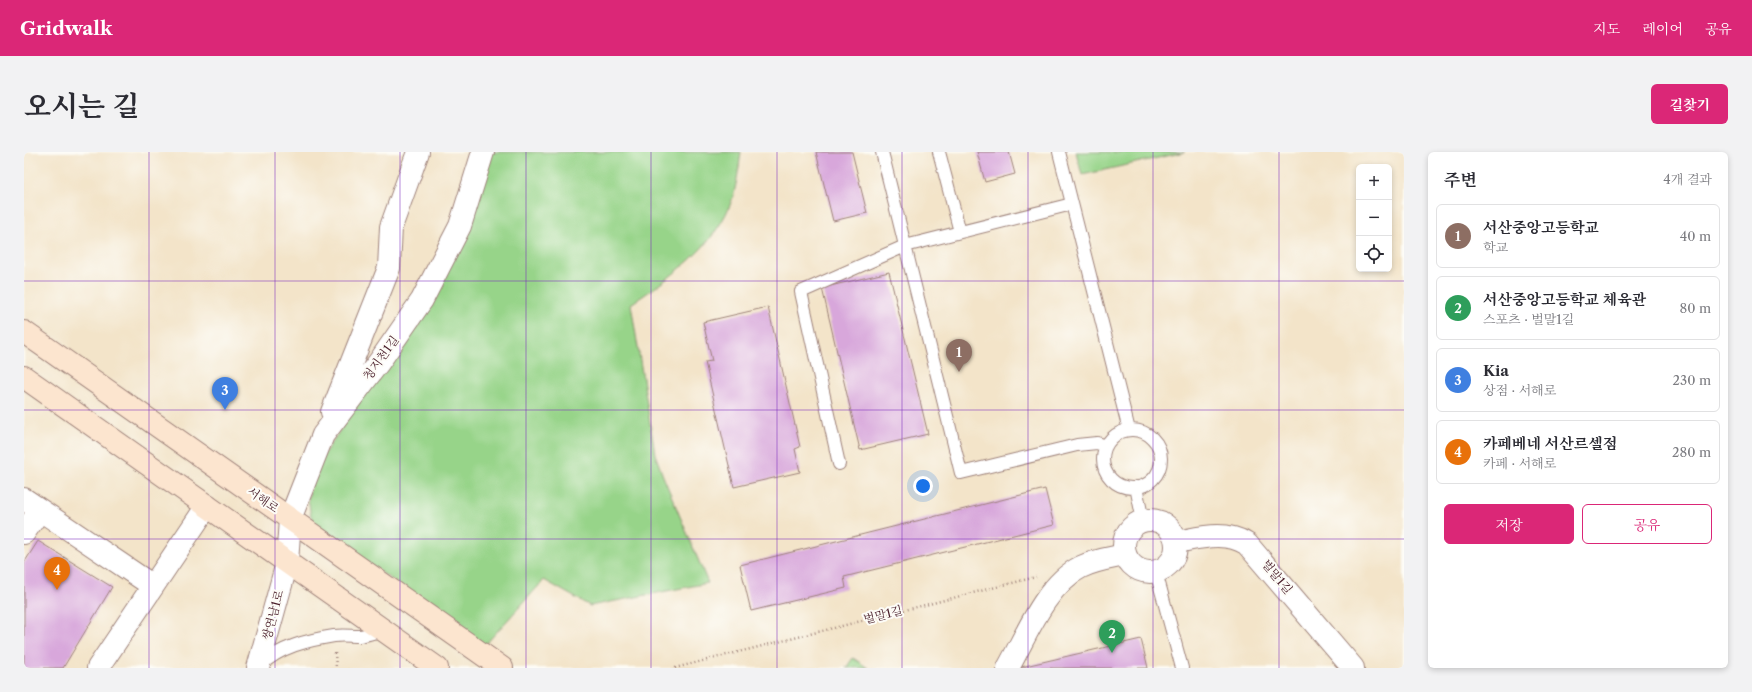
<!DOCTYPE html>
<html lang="ko">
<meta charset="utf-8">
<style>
body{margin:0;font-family:"Libre Caslon Text","Noto Serif KR",serif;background:#f2f2f3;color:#2b2b33}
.controls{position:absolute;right:12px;top:12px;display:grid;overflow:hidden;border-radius:6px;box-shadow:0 2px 6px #0003}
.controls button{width:36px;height:36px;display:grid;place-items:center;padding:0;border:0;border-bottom:1px solid #e1e1e2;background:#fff;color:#2b2b33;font:20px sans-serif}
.you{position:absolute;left:899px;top:334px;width:14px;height:14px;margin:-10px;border:3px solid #fff;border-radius:50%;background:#1a73e8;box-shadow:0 0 0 6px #1a73e833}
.badge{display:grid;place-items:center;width:26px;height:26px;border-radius:50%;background:#db2777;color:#fff;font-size:13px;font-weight:700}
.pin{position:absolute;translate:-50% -33px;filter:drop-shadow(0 1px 2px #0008)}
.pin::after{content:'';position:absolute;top:21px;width:14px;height:12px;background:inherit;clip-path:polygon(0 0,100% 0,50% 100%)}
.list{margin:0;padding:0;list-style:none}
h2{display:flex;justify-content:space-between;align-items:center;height:52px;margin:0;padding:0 16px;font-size:17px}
h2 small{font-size:13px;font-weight:400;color:#7c7c81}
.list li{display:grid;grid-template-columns:26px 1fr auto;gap:12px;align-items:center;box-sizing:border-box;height:64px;margin:0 8px 8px;padding:0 8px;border:1px solid #e1e1e2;border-radius:6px}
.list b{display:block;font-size:15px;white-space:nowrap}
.list p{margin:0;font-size:13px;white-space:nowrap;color:#7c7c81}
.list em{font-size:13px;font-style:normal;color:#7c7c81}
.actions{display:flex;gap:8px;padding:12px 16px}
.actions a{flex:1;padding:9px 0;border:1px solid #db2777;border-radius:6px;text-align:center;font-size:14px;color:#db2777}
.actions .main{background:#db2777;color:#fff}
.icon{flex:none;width:22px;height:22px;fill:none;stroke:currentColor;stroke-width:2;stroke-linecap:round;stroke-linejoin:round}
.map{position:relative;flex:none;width:1380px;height:516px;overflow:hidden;border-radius:6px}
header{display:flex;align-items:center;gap:24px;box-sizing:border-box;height:56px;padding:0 20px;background:#db2777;color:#fff}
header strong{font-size:19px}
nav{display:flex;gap:22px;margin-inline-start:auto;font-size:14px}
.intro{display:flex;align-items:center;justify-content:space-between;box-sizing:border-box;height:96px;padding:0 24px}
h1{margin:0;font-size:28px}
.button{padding:10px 18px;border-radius:6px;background:#db2777;color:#fff;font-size:14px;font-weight:700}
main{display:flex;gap:24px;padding:0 24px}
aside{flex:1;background:#fff;border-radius:6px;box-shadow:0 2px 6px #0003}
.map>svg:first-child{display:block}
.green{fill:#97d489;stroke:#707a5a}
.building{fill:#d8a7db}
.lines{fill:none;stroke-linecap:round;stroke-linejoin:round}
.lane-casing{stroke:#9e827a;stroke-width:14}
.street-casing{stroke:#9e827a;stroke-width:24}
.secondary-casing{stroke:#9e827a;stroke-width:24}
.path{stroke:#9e827a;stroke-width:2.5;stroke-dasharray:1 3;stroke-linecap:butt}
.lane{stroke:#fff;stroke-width:12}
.street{stroke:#fff;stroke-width:22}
.secondary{stroke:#fce5cf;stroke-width:22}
.grid{fill:none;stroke:#7b2cbf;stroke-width:1;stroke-opacity:0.55}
.labels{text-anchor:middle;stroke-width:4;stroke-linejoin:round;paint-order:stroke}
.street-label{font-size:12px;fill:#4a1f2b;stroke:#fdfcf7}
</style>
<header>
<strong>Gridwalk</strong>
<nav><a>지도</a><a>레이어</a><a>공유</a></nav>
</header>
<div class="intro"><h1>오시는 길</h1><a class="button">길찾기</a></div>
<main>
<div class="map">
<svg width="1380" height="516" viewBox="0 0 1380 516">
<rect width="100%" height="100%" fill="#fdfcf7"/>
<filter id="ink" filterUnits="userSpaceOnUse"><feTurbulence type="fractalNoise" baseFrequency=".025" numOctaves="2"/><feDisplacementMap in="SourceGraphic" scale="8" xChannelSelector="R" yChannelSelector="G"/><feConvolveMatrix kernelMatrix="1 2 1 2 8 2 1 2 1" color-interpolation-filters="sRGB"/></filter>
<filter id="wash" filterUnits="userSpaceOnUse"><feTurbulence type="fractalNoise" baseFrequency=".012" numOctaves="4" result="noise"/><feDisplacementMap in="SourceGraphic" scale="16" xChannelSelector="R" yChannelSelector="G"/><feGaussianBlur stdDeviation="0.9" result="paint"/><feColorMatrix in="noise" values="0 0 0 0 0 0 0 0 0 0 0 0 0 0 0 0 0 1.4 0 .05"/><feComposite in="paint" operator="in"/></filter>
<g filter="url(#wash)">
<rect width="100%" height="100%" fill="#f3e4c9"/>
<!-- green -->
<path class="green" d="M465 0H717C715 15 713 30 709 45 693 94 647 125 607 152L631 302 639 324 684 431 566 454 520 428 460 494 291 373 287 364 284 347 291 315 382 181Z
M1052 0H1161L1058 23Z
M829 506 844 516H822Z"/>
<g id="blocks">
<!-- building -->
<path class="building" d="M792 0H828L843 61 809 69Z
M953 0H985L991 22 961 30Z
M865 120 904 282 836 298 798 136Z
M744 155 776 295 771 297 776 320 710 335 681 210 688 209 679 170Z
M1021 337 1030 373 820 425 822 436 727 459 716 413Z
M14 389 88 435 39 516H0V411Z
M1117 487 1124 516H997V515Z"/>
</g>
</g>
<g filter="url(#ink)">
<use href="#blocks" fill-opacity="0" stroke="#9e827a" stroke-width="1"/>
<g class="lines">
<!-- lane casing -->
<g class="lane-casing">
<path id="lane" d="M858 0 937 321 1053 293 1073 291 1082 294
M915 0 936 80
M1035 0 1105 278
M1079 307a29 29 0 1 1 58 0a29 29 0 1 1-58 0Z
M815 312 777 140 881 94 1048 52
M1112 335 1119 369
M1132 420 1158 516
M236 514C255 495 284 488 310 484 318 483 327 484 335 484 343 483 351 480 359 478"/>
</g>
<!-- street casing -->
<g class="street-casing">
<path id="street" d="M308 260 365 116 367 75 394 0
M0 347 129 434
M1100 394a26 26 0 1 1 52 0a26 26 0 1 1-52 0Z
M0 381 16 358
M1152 390C1176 386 1201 378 1223 392L1329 516
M74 516 183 354
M234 516 263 411 266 367 299 283 355 210 398 148 436 74 459 0
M984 516C1002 484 1022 432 1057 415 1071 408 1087 406 1101 403"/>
</g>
<!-- secondary casing -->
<g class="secondary-casing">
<path id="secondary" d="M0 180 478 516
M0 225 413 516"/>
</g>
<!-- path -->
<path class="path" d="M311 501 312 516
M651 516 1012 425"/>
<!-- lane -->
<use href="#lane" class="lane"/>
<!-- street -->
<use href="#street" class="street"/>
<!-- secondary -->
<use href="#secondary" class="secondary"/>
</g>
</g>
<!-- grid -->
<path class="grid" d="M125 0V516M251 0V516M376 0V516M502 0V516M627 0V516M753 0V516M878 0V516M1004 0V516M1129 0V516M1255 0V516M0 129H1380M0 258H1380M0 387H1380"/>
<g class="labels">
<!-- street labels -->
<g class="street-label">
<text transform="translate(357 206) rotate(-54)" y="4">청지천1길</text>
<text transform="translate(239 348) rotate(35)" y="4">서해로</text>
<text transform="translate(1253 425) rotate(50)" y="4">벌말1길</text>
<text transform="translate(249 463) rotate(-75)" y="4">쌍연남1로</text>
<text transform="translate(859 463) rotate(-14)" y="4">벌말1길</text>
</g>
</g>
</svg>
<div class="controls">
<button>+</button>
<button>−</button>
<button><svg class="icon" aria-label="locate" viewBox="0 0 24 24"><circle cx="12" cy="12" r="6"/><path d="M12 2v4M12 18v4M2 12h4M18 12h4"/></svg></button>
</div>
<div class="you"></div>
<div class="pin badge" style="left:935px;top:220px;background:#8d6e63">1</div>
<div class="pin badge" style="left:1088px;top:501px;background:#2e9e5b">2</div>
<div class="pin badge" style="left:201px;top:258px;background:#3f7fe0">3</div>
<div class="pin badge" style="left:33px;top:438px;background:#e8710a">4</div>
</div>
<aside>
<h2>주변<small>4개 결과</small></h2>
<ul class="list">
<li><span class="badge" style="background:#8d6e63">1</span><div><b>서산중앙고등학교</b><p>학교</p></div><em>40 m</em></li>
<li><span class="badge" style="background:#2e9e5b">2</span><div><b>서산중앙고등학교 체육관</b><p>스포츠 · 벌말1길</p></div><em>80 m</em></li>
<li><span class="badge" style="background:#3f7fe0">3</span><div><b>Kia</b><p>상점 · 서해로</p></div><em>230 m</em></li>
<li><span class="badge" style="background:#e8710a">4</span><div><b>카페베네 서산르셀점</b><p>카페 · 서해로</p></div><em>280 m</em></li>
</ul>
<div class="actions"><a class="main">저장</a><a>공유</a></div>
</aside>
</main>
